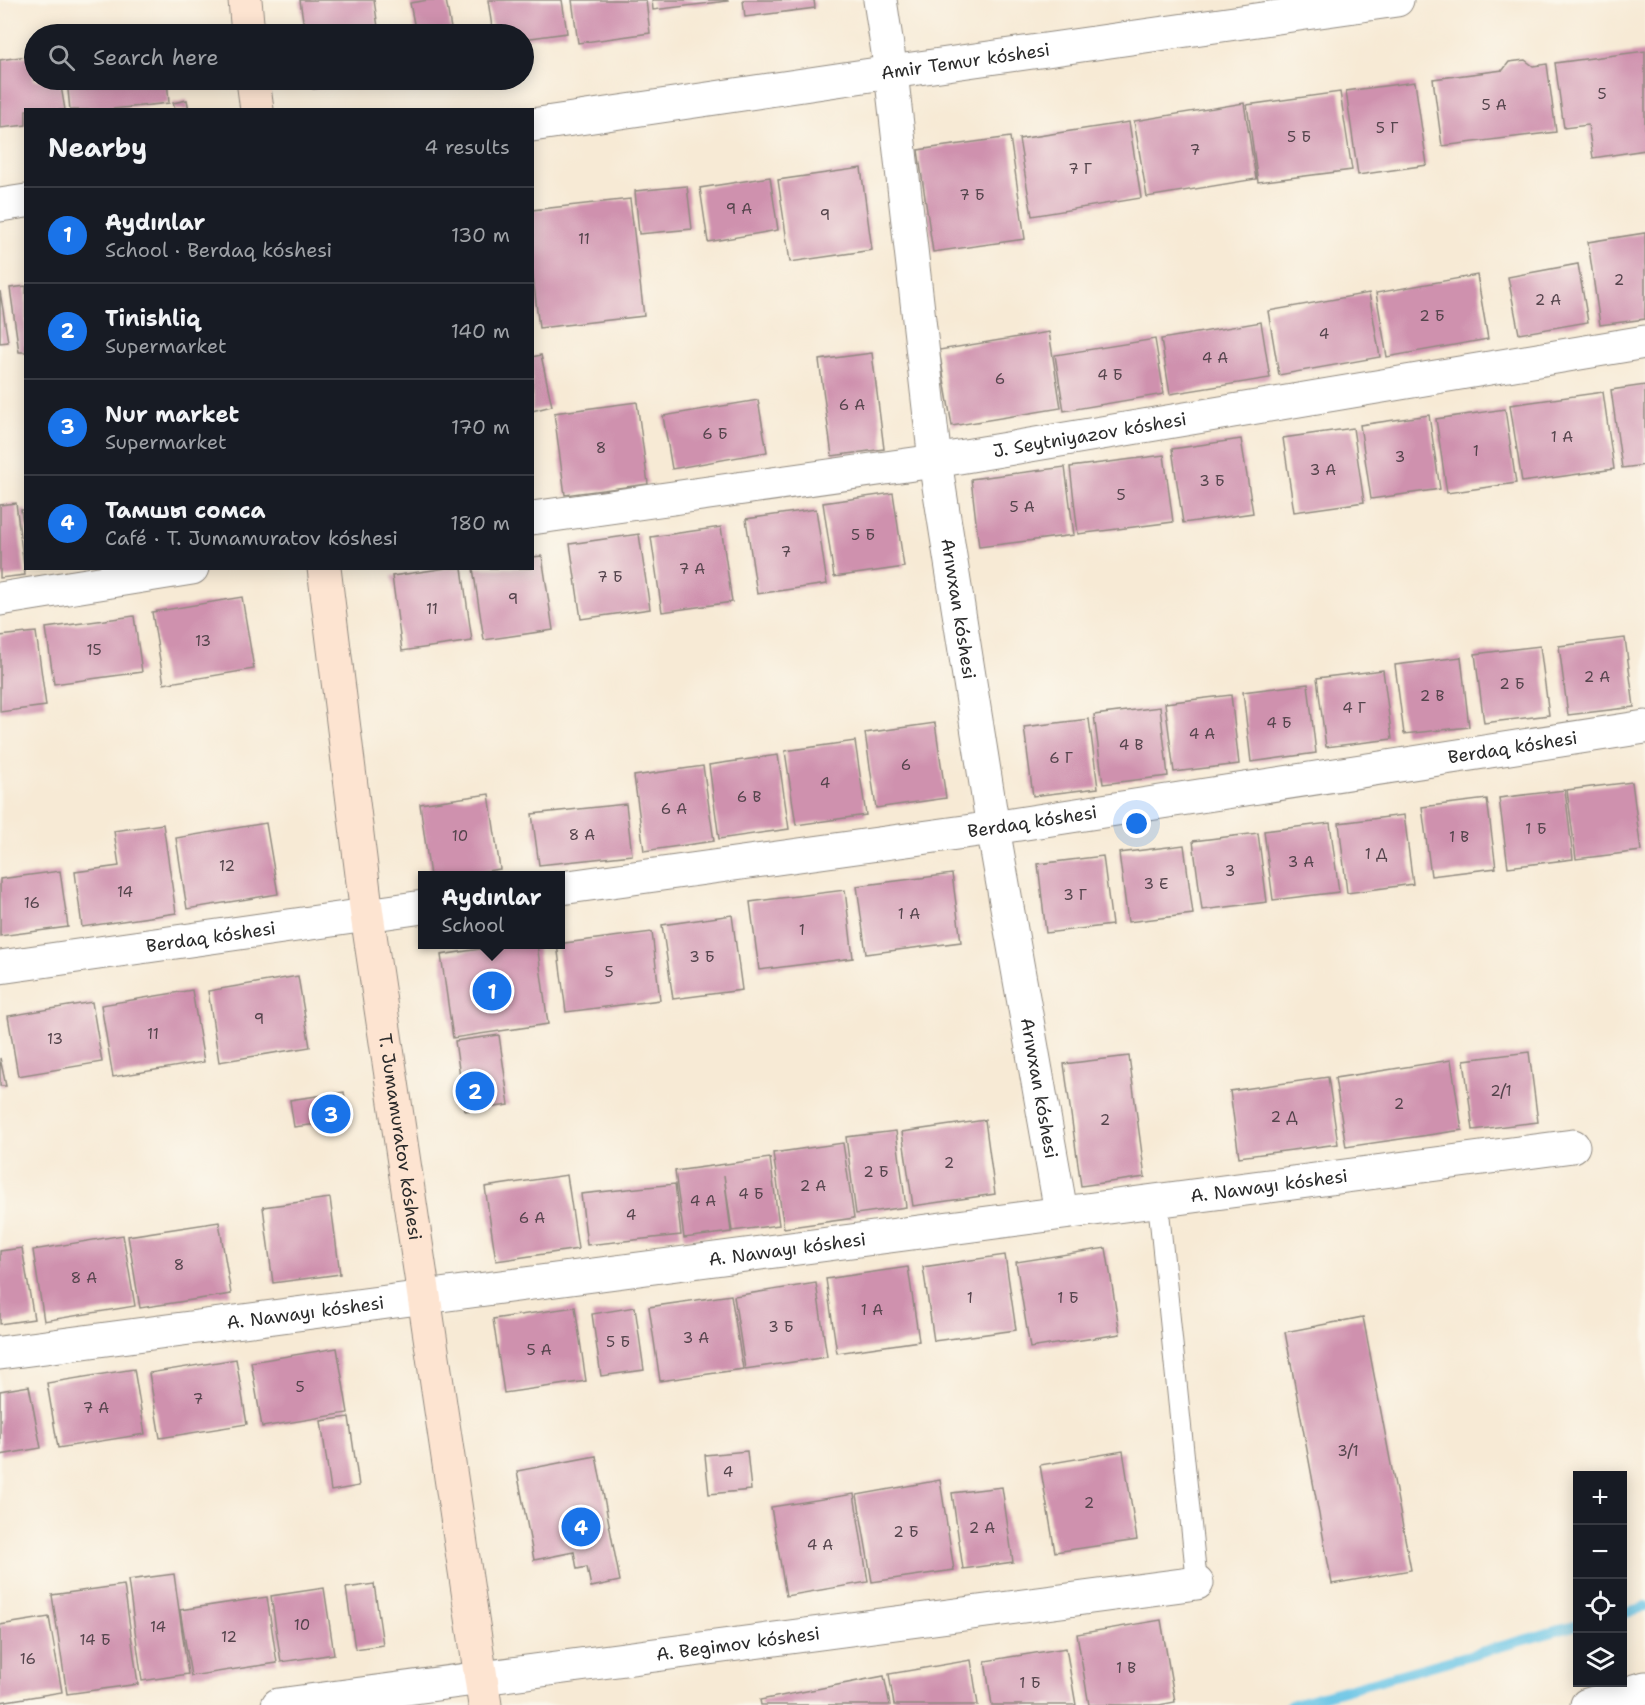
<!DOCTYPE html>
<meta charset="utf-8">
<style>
body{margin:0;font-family:"Shantell Sans",sans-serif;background:#20242c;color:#f1f3f6}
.controls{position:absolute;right:18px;bottom:18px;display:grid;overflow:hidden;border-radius:0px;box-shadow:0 3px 15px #0003}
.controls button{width:54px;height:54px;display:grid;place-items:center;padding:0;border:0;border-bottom:2px solid #363941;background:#171b24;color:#f1f3f6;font:30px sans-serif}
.you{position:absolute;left:1137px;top:824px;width:21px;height:21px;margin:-15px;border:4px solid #fff;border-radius:50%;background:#1a73e8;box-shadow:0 0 0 9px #1a73e833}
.badge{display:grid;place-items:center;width:39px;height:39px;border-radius:50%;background:#1a73e8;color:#fff;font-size:20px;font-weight:700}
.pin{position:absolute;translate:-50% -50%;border:3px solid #fff;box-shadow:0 2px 6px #0006}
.popup{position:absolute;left:418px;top:871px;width:147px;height:78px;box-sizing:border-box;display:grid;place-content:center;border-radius:0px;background:#171b24;filter:drop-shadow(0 2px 4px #0005);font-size:20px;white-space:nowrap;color:#9ea1a6}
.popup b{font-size:22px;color:#f1f3f6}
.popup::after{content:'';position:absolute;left:50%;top:100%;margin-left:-12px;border:12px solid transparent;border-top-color:#171b24}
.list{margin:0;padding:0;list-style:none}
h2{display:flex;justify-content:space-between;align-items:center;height:78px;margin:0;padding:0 24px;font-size:26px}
h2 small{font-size:20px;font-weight:400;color:#9ea1a6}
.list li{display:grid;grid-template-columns:39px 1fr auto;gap:18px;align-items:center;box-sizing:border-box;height:96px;padding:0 24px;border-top:2px solid #363941}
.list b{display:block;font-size:22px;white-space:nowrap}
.list p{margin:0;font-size:20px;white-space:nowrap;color:#9ea1a6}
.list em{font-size:20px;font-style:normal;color:#9ea1a6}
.icon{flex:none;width:33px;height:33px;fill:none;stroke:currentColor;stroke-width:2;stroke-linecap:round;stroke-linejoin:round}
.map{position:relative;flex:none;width:1645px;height:1705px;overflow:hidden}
.search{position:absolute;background:#171b24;box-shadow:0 3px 15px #0003;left:24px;top:24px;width:510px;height:66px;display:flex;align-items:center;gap:15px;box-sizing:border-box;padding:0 21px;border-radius:33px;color:#9ea1a6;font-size:22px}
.panel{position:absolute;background:#171b24;box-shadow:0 3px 15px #0003;left:24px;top:108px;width:510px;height:462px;border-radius:0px}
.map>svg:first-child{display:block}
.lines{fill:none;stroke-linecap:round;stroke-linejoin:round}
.stream{stroke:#68c4e6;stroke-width:10}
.building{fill:#cf91ae}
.service-casing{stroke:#918a80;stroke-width:22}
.minor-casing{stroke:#918a80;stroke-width:35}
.tertiary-casing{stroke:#918a80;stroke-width:35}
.secondary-casing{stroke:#918a80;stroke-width:35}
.service{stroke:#fff;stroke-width:20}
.minor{stroke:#fff;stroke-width:33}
.tertiary{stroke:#fff;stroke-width:33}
.secondary{stroke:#fde4d1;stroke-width:33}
.labels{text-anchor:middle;stroke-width:4.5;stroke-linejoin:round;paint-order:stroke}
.number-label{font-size:15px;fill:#54444c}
.street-label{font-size:18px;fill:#2b2b2b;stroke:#fbf7ec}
</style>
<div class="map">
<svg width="1645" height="1705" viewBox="0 0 1645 1705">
<rect width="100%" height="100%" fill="#fbf7ec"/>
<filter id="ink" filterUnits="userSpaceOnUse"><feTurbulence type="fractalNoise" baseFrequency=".0167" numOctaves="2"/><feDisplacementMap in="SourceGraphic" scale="12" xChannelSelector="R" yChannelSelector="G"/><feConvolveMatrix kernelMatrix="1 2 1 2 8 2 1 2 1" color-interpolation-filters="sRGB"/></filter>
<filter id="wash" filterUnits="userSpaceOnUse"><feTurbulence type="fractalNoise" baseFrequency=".008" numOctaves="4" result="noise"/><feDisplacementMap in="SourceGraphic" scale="24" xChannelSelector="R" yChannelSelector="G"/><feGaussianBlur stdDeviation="1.35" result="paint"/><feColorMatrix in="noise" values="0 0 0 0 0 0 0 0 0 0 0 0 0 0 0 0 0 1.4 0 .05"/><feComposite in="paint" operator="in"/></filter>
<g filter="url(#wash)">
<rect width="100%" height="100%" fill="#f7ead5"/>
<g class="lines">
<!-- stream -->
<path class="stream" d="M1622 1613 1645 1607
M1290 1705 1578 1625"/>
</g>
<g id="blocks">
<!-- building -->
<path class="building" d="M300 0H374L379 34H305Z
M428 0H446L452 34H416L410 3Z
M488 0H562L567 33 524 39V34H493Z
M572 0H646L650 33 578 43Z
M652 0H727L728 1 653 10Z
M743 0H814L815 8 745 17Z
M1645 51V150L1593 158 1588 125 1564 128 1555 63Z
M34 55V80H60L65 110H26V125L0 128V60Z
M1525 60 1533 66 1547 64 1556 132 1442 146 1433 79 1503 70 1509 62Z
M67 80H167L169 103 104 110H70Z
M311 80H373V81L313 89Z
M1415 82 1427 165 1358 175 1346 91Z
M1340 92 1352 170 1258 182 1247 105Z
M187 100 189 110H175L173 103Z
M1244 103 1256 179 1147 197 1134 121Z
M1129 122 1141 198 1032 216 1019 139Z
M1010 137 1025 239 933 252 918 150Z
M861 168 872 250 790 262 778 180Z
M770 177 778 230 708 242 700 188Z
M687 186 692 229 639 234 635 191Z
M630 199 644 316 539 328 532 268V210Z
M1645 233V319L1600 325 1588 242Z
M1578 264 1588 322 1519 334 1508 277Z
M1477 275 1488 339 1387 357 1376 293Z
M26 286V352H19L10 288Z
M0 291 8 342 0 343Z
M1369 293 1380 357 1279 375 1268 311Z
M1261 322 1270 378 1170 394 1161 339Z
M1049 332 1061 408 952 426 939 350Z
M1155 339 1164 394 1064 411 1055 355Z
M872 353 884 449 832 456 819 360Z
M541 355 552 406 532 411V357Z
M1645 385V465L1622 468 1611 390Z
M1603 392 1614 469 1522 482 1510 405Z
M758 400 767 452 672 469 663 416Z
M637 402 648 484 565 495 554 413Z
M1505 409 1516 483 1447 493 1436 419Z
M1429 415 1440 489 1371 499 1360 425Z
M1353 428 1364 502 1294 512 1283 438Z
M1241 439 1253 513 1183 523 1172 449Z
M1164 455 1173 522 1078 534 1070 467Z
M1065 467 1074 535 979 547 971 479Z
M893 493 904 567 834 577 823 503Z
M16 503 25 575 0 578V505Z
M816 509 827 584 757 594 746 519Z
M21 510H26V531H24Z
M721 527 732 602 662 612 651 537Z
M639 534 650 609 581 619 570 544Z
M542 556 553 630 484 640 473 568H532V557Z
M447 568H462L472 641 402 651 392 576Z
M242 597 254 669 164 684 152 612Z
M134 616 142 672 54 684 46 628Z
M36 632 46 706 0 712V636Z
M1625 638 1634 707 1568 715 1559 646Z
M1540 646 1549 715 1484 723 1475 654Z
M1461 657 1469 727 1404 734 1395 665Z
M1383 670 1392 739 1326 747 1317 678Z
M1308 684 1316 753 1251 762 1243 692Z
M1231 695 1239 764 1174 772 1165 703Z
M1160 707 1168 776 1103 784 1094 715Z
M1089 719 1098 788 1033 796 1024 727Z
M935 723 946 798 876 808 865 733Z
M855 741 866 815 796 825 785 751Z
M778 755 789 829 719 839 709 765Z
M703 766 714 841 644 851 634 776Z
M1632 782 1641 851 1576 859 1567 790Z
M1565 790 1573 859 1508 867 1499 798Z
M489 794 500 869 452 876H430L420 804Z
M1487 799 1496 868 1431 876 1422 807Z
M626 804 632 855 539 865 532 814Z
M1404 815 1413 884 1347 893 1339 823Z
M266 823 278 894 187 909 176 838Z
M1330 823 1339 892 1273 900 1264 831Z
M163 824 176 913 82 927 75 872 119 866 114 831Z
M1258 833 1267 902 1202 910 1193 841Z
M1184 845 1193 914 1128 922 1119 853Z
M1103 856 1112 925 1046 933 1038 864Z
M60 871 68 927 0 936V879Z
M952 874 961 942 866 954 857 886Z
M845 890 853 958 759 970 750 902Z
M732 915 742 990 673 999 662 925Z
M652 932 660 1000 566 1012 557 944Z
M512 944H537L548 1024 453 1038 441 955Z
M298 976 310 1047 219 1062 208 991Z
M192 990 204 1062 113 1077 101 1005Z
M92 1002 102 1062 18 1076 8 1016Z
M499 1035 509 1105 465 1111 455 1041Z
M1529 1052 1538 1122 1473 1130 1464 1060Z
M1129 1056 1145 1177 1081 1186 1064 1064Z
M0 1058 6 1086H0Z
M1451 1060 1462 1130 1346 1147 1335 1078Z
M1328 1077 1338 1144 1239 1157 1230 1091Z
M344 1092 348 1120 294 1127 290 1100Z
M985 1120 995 1194 913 1206 902 1132Z
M896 1131 906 1207 856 1214 846 1137Z
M843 1143 854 1218 784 1228 773 1153Z
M770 1158 779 1225 732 1231 724 1175 731 1232 684 1238 675 1171Z
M567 1175 578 1249 496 1261 485 1187Z
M675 1184 681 1235 587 1245 581 1194Z
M330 1198 340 1274 273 1283 263 1207Z
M219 1222 231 1294 140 1308 128 1236Z
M123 1235 135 1306 44 1321 33 1250Z
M22 1248 34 1319 0 1324V1251Z
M1106 1248 1120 1334 1030 1348 1016 1262Z
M1005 1255 1016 1330 934 1341 923 1267Z
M908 1267 919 1341 837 1353 826 1279Z
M816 1283 827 1357 745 1369 734 1296Z
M731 1295 743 1369 660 1381 649 1307Z
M575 1307 586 1381 504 1393 493 1319Z
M635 1307 644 1370 601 1376 592 1314Z
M1363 1317 1411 1570 1332 1584 1285 1332Z
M337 1348 348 1413 262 1427 251 1362Z
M236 1359 247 1424 160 1438 149 1373Z
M134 1369 145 1434 58 1448 47 1383Z
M29 1386 41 1448 0 1455V1391Z
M349 1417 359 1486 331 1491 321 1421Z
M747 1451 751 1490 709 1494 705 1455Z
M1123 1451 1137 1540 1055 1552 1040 1465Z
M596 1456 620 1581 591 1587 587 1567 577 1569 574 1552 534 1560 517 1471Z
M940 1480 954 1570 872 1582 857 1495Z
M1002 1487 1013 1562 963 1569 952 1493Z
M854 1494 868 1582 786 1596 771 1507Z
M174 1574 188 1674 142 1681 128 1580Z
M374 1584 383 1645 355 1649 346 1588Z
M124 1585 138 1684 67 1694 52 1595Z
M324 1588 334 1654 281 1662 271 1596Z
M267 1597 277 1663 191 1676 180 1610Z
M49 1617 62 1692 0 1702V1625Z
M1161 1620 1175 1702 1159 1705H1089L1077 1634Z
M1066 1648 1076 1705H992L985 1661Z
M971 1660 978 1705H894L889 1674Z
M884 1676 890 1705H761L760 1700Z"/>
</g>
</g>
<g filter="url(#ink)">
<use href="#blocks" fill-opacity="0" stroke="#918a80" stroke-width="1.5"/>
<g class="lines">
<!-- service casing -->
<g class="service-casing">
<path id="service" d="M1158 1202 1197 1583"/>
</g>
<!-- minor casing -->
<g class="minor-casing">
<g id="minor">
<path id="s1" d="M880 0 891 72 935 461 993 828 1061 1212"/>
<path id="s2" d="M532 518 935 461 1645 342"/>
<path d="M0 599 192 568"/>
<path id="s3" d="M561 888 993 828 1645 727"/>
<path id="s4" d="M0 967 423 907"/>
<path id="s5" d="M0 1353 1573 1146"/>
<path id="s6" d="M278 1705 1197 1583"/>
</g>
</g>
<!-- tertiary casing -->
<g class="tertiary-casing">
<g id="tertiary">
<path id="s7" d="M532 125 891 72 1397 0"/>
<path d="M0 205 26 201"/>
<path d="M1587 1705 1645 1688"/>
</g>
</g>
<!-- secondary casing -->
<g class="secondary-casing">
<g id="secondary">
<path d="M245 0 248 34"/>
<path d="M253 80 257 110"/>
<path id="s8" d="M324 568 367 915 485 1705"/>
</g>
</g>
<!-- service -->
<use href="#service" class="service"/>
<!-- minor -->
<use href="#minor" class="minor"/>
<!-- tertiary -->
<use href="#tertiary" class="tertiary"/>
<!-- secondary -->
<use href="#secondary" class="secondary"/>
</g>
</g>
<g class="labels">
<!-- number labels -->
<g class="number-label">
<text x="1602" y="99">5</text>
<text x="1494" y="110">5 А</text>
<text x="1387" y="133">5 Г</text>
<text x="1299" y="142">5 Б</text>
<text x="1195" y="155">7</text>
<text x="1080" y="174">7 Г</text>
<text x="972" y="200">7 Б</text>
<text x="739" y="214">9 А</text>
<text x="825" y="220">9</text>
<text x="584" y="244">11</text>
<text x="1619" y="285">2</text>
<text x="1548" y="305">2 А</text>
<text x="1432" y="321">2 Б</text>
<text x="1324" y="339">4</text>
<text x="1215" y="363">4 А</text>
<text x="1110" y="380">4 Б</text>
<text x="1000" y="384">6</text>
<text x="852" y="410">6 А</text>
<text x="715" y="439">6 Б</text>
<text x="1562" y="442">1 А</text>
<text x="601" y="453">8</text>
<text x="1476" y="456">1</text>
<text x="1400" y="462">3</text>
<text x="1323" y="475">3 А</text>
<text x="1212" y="486">3 Б</text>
<text x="1121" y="500">5</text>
<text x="1022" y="512">5 А</text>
<text x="863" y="540">5 Б</text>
<text x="786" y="557">7</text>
<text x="692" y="574">7 А</text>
<text x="610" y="582">7 Б</text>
<text x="513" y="604">9</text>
<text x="432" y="614">11</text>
<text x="203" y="646">13</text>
<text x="94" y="655">15</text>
<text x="1597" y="682">2 А</text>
<text x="1512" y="689">2 Б</text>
<text x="1432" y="701">2 В</text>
<text x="1354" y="713">4 Г</text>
<text x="1279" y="728">4 Б</text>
<text x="1202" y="739">4 А</text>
<text x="1131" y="750">4 В</text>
<text x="1061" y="763">6 Г</text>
<text x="906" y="770">6</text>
<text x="825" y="788">4</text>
<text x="749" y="802">6 В</text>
<text x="674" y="814">6 А</text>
<text x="1536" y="834">1 Б</text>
<text x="582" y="840">8 А</text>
<text x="460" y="841">10</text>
<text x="1459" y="842">1 В</text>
<text x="1376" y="859">1 Д</text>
<text x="1301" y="867">3 А</text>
<text x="227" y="871">12</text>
<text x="1230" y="876">3</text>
<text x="1156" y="889">3 Е</text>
<text x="125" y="897">14</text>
<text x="1075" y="900">3 Г</text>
<text x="32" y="908">16</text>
<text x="909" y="919">1 А</text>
<text x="802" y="935">1</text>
<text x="702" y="962">3 Б</text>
<text x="609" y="977">5</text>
<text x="259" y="1024">9</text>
<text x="153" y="1039">11</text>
<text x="55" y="1044">13</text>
<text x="1501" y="1096">2/1</text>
<text x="1399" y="1109">2</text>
<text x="1284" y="1122">2 Д</text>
<text x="1105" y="1125">2</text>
<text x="949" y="1168">2</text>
<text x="876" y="1177">2 Б</text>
<text x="813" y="1191">2 А</text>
<text x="751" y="1199">4 Б</text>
<text x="703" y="1206">4 А</text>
<text x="631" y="1220">4</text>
<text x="532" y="1223">6 А</text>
<text x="179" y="1270">8</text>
<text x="84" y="1283">8 А</text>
<text x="970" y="1303">1</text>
<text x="1068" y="1303">1 Б</text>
<text x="872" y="1315">1 А</text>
<text x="781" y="1332">3 Б</text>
<text x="696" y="1343">3 А</text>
<text x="618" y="1347">5 Б</text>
<text x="539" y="1355">5 А</text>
<text x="300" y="1392">5</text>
<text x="198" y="1404">7</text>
<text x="96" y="1413">7 А</text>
<text x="1348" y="1456">3/1</text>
<text x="728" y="1477">4</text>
<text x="1089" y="1508">2</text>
<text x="982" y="1533">2 А</text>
<text x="906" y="1537">2 Б</text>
<text x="820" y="1550">4 А</text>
<text x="302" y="1630">10</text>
<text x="158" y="1632">14</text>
<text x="229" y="1642">12</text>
<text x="95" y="1645">14 Б</text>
<text x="28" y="1664">16</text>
<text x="1126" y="1673">1 В</text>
<text x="1030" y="1688">1 Б</text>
</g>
<!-- street labels -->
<g class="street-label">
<text dy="6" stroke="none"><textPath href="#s7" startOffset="438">Amir Temur kóshesi</textPath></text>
<text dy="6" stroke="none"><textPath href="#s2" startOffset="564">J. Seytniyazov kóshesi</textPath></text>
<text dy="6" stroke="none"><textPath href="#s1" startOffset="614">Arıwxan kóshesi</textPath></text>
<text dy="6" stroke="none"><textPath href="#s3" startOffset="962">Berdaq kóshesi</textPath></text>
<text dy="6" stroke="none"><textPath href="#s3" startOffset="476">Berdaq kóshesi</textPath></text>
<text dy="6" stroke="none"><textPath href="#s4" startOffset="213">Berdaq kóshesi</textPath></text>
<text dy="6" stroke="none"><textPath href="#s1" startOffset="1100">Arıwxan kóshesi</textPath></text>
<text dy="6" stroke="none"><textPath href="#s8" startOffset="574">T. Jumamuratov kóshesi</textPath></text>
<text dy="6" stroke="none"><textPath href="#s5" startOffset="1280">A. Nawayı kóshesi</textPath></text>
<text dy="6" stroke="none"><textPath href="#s5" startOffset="794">A. Nawayı kóshesi</textPath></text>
<text dy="6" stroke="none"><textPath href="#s5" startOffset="308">A. Nawayı kóshesi</textPath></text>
<text dy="6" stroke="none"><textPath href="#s6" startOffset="464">A. Begimov kóshesi</textPath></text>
</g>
</g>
</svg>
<div class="controls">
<button>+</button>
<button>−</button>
<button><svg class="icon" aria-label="locate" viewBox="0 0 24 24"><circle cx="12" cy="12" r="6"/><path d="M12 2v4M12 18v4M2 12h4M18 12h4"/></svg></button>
<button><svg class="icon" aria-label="layers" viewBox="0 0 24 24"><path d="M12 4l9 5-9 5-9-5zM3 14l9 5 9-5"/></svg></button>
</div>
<div class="you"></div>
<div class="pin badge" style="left:492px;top:991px">1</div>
<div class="popup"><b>Aydınlar</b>School</div>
<div class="pin badge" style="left:475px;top:1091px">2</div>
<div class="pin badge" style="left:331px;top:1114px">3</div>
<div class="pin badge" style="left:581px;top:1527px">4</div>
<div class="search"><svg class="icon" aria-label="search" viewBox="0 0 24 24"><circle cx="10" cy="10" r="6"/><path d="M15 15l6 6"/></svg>Search here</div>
<section class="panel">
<h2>Nearby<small>4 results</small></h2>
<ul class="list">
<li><span class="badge">1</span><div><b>Aydınlar</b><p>School · Berdaq kóshesi</p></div><em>130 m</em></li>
<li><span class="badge">2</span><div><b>Tinishliq</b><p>Supermarket</p></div><em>140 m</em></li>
<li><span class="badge">3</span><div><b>Nur market</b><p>Supermarket</p></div><em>170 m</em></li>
<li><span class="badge">4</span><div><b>Тамшы сомса</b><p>Café · T. Jumamuratov kóshesi</p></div><em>180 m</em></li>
</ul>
</section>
</div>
